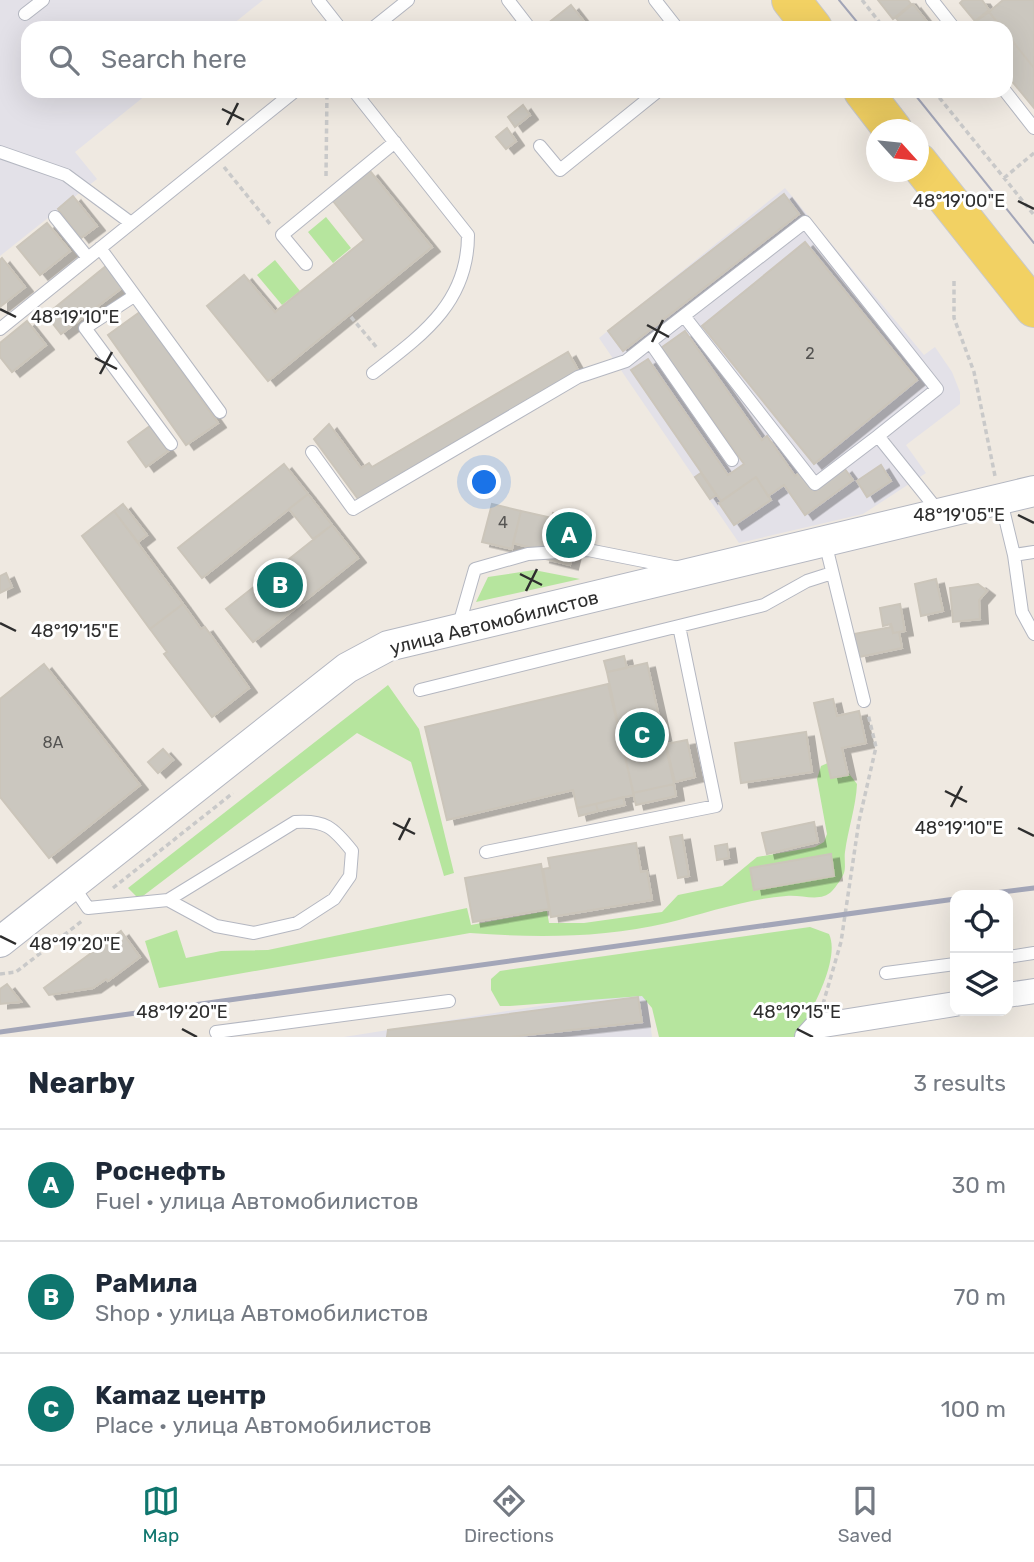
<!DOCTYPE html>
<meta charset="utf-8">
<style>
body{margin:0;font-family:Rubik,sans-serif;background:#f6f6f7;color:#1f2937}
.controls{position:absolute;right:21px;bottom:21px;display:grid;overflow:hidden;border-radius:14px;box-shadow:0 7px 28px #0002}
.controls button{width:63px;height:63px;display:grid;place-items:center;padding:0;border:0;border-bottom:2px solid #e0e1e3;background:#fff;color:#1f2937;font:35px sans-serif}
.compass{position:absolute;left:866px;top:119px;width:63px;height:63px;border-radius:50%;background:#fff;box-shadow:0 7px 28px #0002;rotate:117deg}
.you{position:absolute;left:485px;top:483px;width:24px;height:24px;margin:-18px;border:5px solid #fff;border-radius:50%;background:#1a73e8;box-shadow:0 0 0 10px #1a73e833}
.badge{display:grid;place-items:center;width:46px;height:46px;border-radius:50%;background:#0f766e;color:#fff;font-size:23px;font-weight:700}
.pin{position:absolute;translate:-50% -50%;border:4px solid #fff;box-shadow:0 2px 7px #0006}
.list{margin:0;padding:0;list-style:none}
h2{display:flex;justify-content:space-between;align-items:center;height:91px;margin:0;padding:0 28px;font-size:30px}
h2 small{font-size:23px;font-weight:400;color:#747a83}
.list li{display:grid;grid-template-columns:46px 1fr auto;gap:21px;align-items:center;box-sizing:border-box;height:112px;padding:0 28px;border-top:2px solid #e0e1e3}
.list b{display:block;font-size:26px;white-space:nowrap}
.list p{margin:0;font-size:23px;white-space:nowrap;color:#747a83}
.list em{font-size:23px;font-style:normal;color:#747a83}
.icon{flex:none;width:38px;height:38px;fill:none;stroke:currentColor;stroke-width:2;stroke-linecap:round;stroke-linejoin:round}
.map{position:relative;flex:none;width:1034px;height:1037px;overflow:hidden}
.search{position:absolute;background:#fff;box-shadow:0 7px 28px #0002;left:21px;right:21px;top:21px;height:77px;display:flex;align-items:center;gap:18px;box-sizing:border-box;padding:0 24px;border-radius:21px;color:#747a83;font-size:26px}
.sheet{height:427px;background:#fff}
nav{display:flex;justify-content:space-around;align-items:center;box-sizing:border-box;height:98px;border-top:2px solid #e0e1e3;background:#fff;font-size:19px;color:#747a83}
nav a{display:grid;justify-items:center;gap:4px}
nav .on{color:#0f766e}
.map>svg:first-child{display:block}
.industrial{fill:#e3e1e8}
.green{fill:#b6e59e}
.building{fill:#cbc7bf;stroke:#cbc5ba;stroke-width:2;filter:url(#shadow)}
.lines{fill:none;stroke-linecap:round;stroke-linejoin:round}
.service-casing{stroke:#b4b7c1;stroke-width:14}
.minor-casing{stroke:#b4b7c1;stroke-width:26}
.tertiary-casing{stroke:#b4b7c1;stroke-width:32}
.primary-casing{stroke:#c9c9c9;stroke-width:40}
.path{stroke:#c9c9c9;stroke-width:3.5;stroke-dasharray:5 3.5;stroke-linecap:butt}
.service{stroke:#fff;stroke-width:12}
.minor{stroke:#fff;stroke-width:24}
.tertiary{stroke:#fff;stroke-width:30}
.primary{stroke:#f2d163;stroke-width:38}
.tram{stroke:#a3a6b8;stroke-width:2}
.rail{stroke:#a3a6b8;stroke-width:5}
.ticks{fill:none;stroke:#2e2e2e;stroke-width:2.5}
.labels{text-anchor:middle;stroke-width:6;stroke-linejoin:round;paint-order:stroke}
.number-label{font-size:16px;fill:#555452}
.street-label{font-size:19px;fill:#2e2e2e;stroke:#fff}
.ticks-label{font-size:18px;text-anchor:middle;fill:#2e2e2e;stroke:#fff;stroke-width:6;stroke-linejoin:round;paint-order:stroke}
</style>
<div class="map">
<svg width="1034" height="1037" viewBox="0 0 1034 1037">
<defs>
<filter id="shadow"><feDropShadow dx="8" dy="4.5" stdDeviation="0" flood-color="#0004"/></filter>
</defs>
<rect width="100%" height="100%" fill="#efe9e1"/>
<!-- industrial -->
<path class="industrial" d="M0 0H263L228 28H28V91H151L75 152 97 179 0 256Z
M785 188 924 355 935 347 952 372 960 392V404L906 445 926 473 863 514 739 543 599 338Z
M646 989 652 1037H344Z"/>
<!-- green -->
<path class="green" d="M326 217 351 248 333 263 308 232Z
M275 260 300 291 282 305 257 275Z
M534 570 580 579 476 602 488 577Z
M388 685 419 729 454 873 444 876 411 762 357 733 139 899 128 888Z
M830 762 843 766 857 784C856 807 848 829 845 852 844 858 846 867 844 873 842 878 836 887 832 891 821 903 801 894 786 896 746 899 706 913 667 923 603 938 536 938 470 933L159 988 145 941 177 930 186 958 221 951 268 950 467 908 471 925 547 911 549 923H584L662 912 678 895 722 886 757 857 815 847 824 842 827 834 817 779 821 766Z
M810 927 829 934C841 959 810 1016 795 1037H659L652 1008 642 996 510 1006H500L491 990V979L500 971Z"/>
<!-- building -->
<path class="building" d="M878 0H908L911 4 893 19Z
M963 0H982L989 10 975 21 960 3Z
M1003 0H1034V68L1006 33V28H1002L989 12Z
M913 4 928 23 922 28H904L896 18Z
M571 5 589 28H542Z
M989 12 1002 28 968 27Z
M1006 33 1034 68V108L1006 74Z
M523 105 530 115 515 127 508 117Z
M507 128 516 141 506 149 496 137Z
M370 171 432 247 268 381 207 306 244 275 275 312 364 240 333 201Z
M784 194 799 214 623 351 608 331Z
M73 196 97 226 81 238 58 209Z
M47 223 70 251 40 275 17 247Z
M805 242 917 380 814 464 702 326Z
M2 258 25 287 0 307V260Z
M106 266 123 287 61 334 46 315Z
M140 312 218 423 186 445 108 335Z
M27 321 46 345 12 372 0 357V343Z
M685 331 762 440 767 436 795 476 801 472 815 491 844 468 853 480 805 515 784 485 768 496 756 477 721 501 631 370 648 359 728 475 744 464 661 348Z
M568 352 578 370 358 499 314 439 329 424 361 468 369 463 372 467Z
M150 426 168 451 146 467 128 442Z
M284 464 308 494 202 578 178 548Z
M881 465 891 481 867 497 857 481Z
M701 473 716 495 710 499 695 477Z
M756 477 771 500 734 525 719 503Z
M308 494 332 525 313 539 289 509Z
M123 504 147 535 138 542 114 511Z
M492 504 521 511 512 549 482 542Z
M114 511 183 604 150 629 82 536Z
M521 511 552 518 553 513 581 520 570 565 542 558 544 551 513 543Z
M332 525 358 558 253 642 226 609Z
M6 573 12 587 0 593V576Z
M936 579 943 611 921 616 915 584Z
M978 584 987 591 979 600 980 619 953 622 950 588Z
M183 604 201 629 205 627 249 688 212 717 164 654 167 652 150 629Z
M900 604 905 631 893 633 891 624 883 626 880 608Z
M892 627 893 633 899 632 902 648 859 657 854 634Z
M624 656 627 668 607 672 604 661Z
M647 663 674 784 633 793 607 672Z
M44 664 140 785 49 858 0 797V699Z
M608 684 634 795 577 808 573 790 447 820 425 727Z
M833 699 837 716 859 711 866 743 842 748 848 775 831 778 814 703Z
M806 732 812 772 741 783 735 743Z
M687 740 695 777 675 782 666 744Z
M163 749 173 760 158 773 148 762Z
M674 784 676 796 636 805 633 793Z
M623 797 625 805 598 811 596 804Z
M596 804 598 811 579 816 577 808Z
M814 822 818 842 767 854 762 833Z
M682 835 689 876 678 878 670 837Z
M636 843 641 872 647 871 652 900 551 917 543 869 550 868 548 858Z
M727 844 729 858 717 860 715 846Z
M831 854 834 876 754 890 750 868Z
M541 864 549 909 473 922 465 878Z
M121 931 140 957 108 981 106 979 93 988 49 995 44 988Z
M7 984 21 1002 0 1004V989Z
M638 997 642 1022 510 1037H387L388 1030Z"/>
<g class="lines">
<!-- service casing -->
<g class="service-casing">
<path id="service" d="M318 0 340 28
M508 0 528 26
M655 0 677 28
M932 0 954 28
M25 14 43 0
M373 28 408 0
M354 91 468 235C468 303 422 335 373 373
M1005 91 1034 128
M540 146 560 170 658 91
M0 152 66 175 131 223
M55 217 88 258
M100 248 220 412
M306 264 282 235 395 142
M134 296 85 328 171 444
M684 316 815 484 878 436
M0 329 295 91
M312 452 353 509 578 377 626 361 650 342
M732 460 650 342 805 222 937 389 878 436 939 512
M1001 501 1014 555 1034 552
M825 542 864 701
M1014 555 1022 612 1034 634
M458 628 475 569 528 554 588 550 679 568
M420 690 679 626
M486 852 716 806 679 626 764 605 807 581 832 573
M73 886 88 908 168 900 216 926 254 933 297 923 334 899 350 876 352 851C333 827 325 820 295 822L168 900
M1008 957 1034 953
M886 973 955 964
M219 1037 216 1032 449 1001"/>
</g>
<!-- minor casing -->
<g class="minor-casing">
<path id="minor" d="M1008 995 1034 991
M807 1037 817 1026 955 1004"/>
</g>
<!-- tertiary casing -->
<g class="tertiary-casing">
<path id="tertiary" d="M0 942 347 668 388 646 1034 491"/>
</g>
<!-- primary casing -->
<g class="primary-casing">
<path id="primary" d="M791 0 813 28
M863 91 893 130
M918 162 1034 308"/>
</g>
<!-- path -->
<path class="path" d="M862 0 884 28
M934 91 1034 215
M224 167 270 224
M326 176 327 91
M1004 178 1034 153
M954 281V318L974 372 995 476
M351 317 378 349
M113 888 233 793
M0 974 16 972 82 921
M823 1004 841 942 859 821 876 747 868 714"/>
<!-- service -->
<use href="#service" class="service"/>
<!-- minor -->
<use href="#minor" class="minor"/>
<!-- tertiary -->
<use href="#tertiary" class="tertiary"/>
<!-- primary -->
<use href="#primary" class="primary"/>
<!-- tram -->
<path class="tram" d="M839 0 862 28
M912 91 1034 243"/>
<!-- rail -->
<path class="rail" d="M979 895 1034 888
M0 1032 955 899"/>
</g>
<!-- ticks -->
<path class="ticks" d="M222 109 244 120M227 125 238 103M1018 201 1034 209M0 309 16 317M647 325 669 337M652 342 663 320M95 358 117 369M100 374 112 352M1018 515 1034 523M520 574 542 585M526 591 537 569M0 623 16 631M945 791 967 802M951 807 962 786M393 823 415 834M1018 828 1034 836M399 840 410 818M0 936 16 944M182 1029 197 1037M797 1029 813 1037"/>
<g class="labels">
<!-- number labels -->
<g class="number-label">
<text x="810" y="359">2</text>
<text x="503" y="528">4</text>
<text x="53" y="748">8А</text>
</g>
<!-- street labels -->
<g class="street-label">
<text transform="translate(494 622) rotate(-14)" y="7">улица Автомобилистов</text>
</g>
</g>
<g class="ticks-label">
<text x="959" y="207">48°19'00"E</text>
<text x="75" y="323">48°19'10"E</text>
<text x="959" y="521">48°19'05"E</text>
<text x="75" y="637">48°19'15"E</text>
<text x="959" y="834">48°19'10"E</text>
<text x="75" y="950">48°19'20"E</text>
<text x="182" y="1018">48°19'20"E</text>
<text x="797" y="1018">48°19'15"E</text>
</g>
</svg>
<div class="controls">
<button><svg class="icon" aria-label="locate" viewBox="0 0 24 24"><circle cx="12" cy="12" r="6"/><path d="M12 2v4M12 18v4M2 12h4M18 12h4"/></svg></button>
<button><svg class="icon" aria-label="layers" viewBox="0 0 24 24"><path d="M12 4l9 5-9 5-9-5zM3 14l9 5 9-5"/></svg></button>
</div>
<svg class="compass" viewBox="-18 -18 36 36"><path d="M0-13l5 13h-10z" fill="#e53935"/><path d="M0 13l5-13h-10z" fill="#747a83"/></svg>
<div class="you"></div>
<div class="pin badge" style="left:569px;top:535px">A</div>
<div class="pin badge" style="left:280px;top:585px">B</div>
<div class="pin badge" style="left:642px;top:735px">C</div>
<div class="search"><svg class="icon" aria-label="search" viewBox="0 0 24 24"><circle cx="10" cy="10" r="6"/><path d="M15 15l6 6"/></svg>Search here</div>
</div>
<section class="sheet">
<h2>Nearby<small>3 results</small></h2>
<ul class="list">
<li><span class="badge">A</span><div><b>Роснефть</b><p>Fuel · улица Автомобилистов</p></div><em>30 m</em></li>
<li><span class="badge">B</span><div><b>РаМила</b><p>Shop · улица Автомобилистов</p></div><em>70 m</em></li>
<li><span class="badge">C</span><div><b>Kamaz центр</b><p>Place · улица Автомобилистов</p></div><em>100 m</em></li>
</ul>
</section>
<nav>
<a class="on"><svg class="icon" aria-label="map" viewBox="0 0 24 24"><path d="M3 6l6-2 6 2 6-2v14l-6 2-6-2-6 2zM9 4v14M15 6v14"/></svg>Map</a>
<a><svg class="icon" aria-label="directions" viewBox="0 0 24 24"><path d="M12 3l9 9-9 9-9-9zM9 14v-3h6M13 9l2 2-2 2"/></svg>Directions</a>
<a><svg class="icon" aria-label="saved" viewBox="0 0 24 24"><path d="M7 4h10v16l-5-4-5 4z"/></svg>Saved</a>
</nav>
